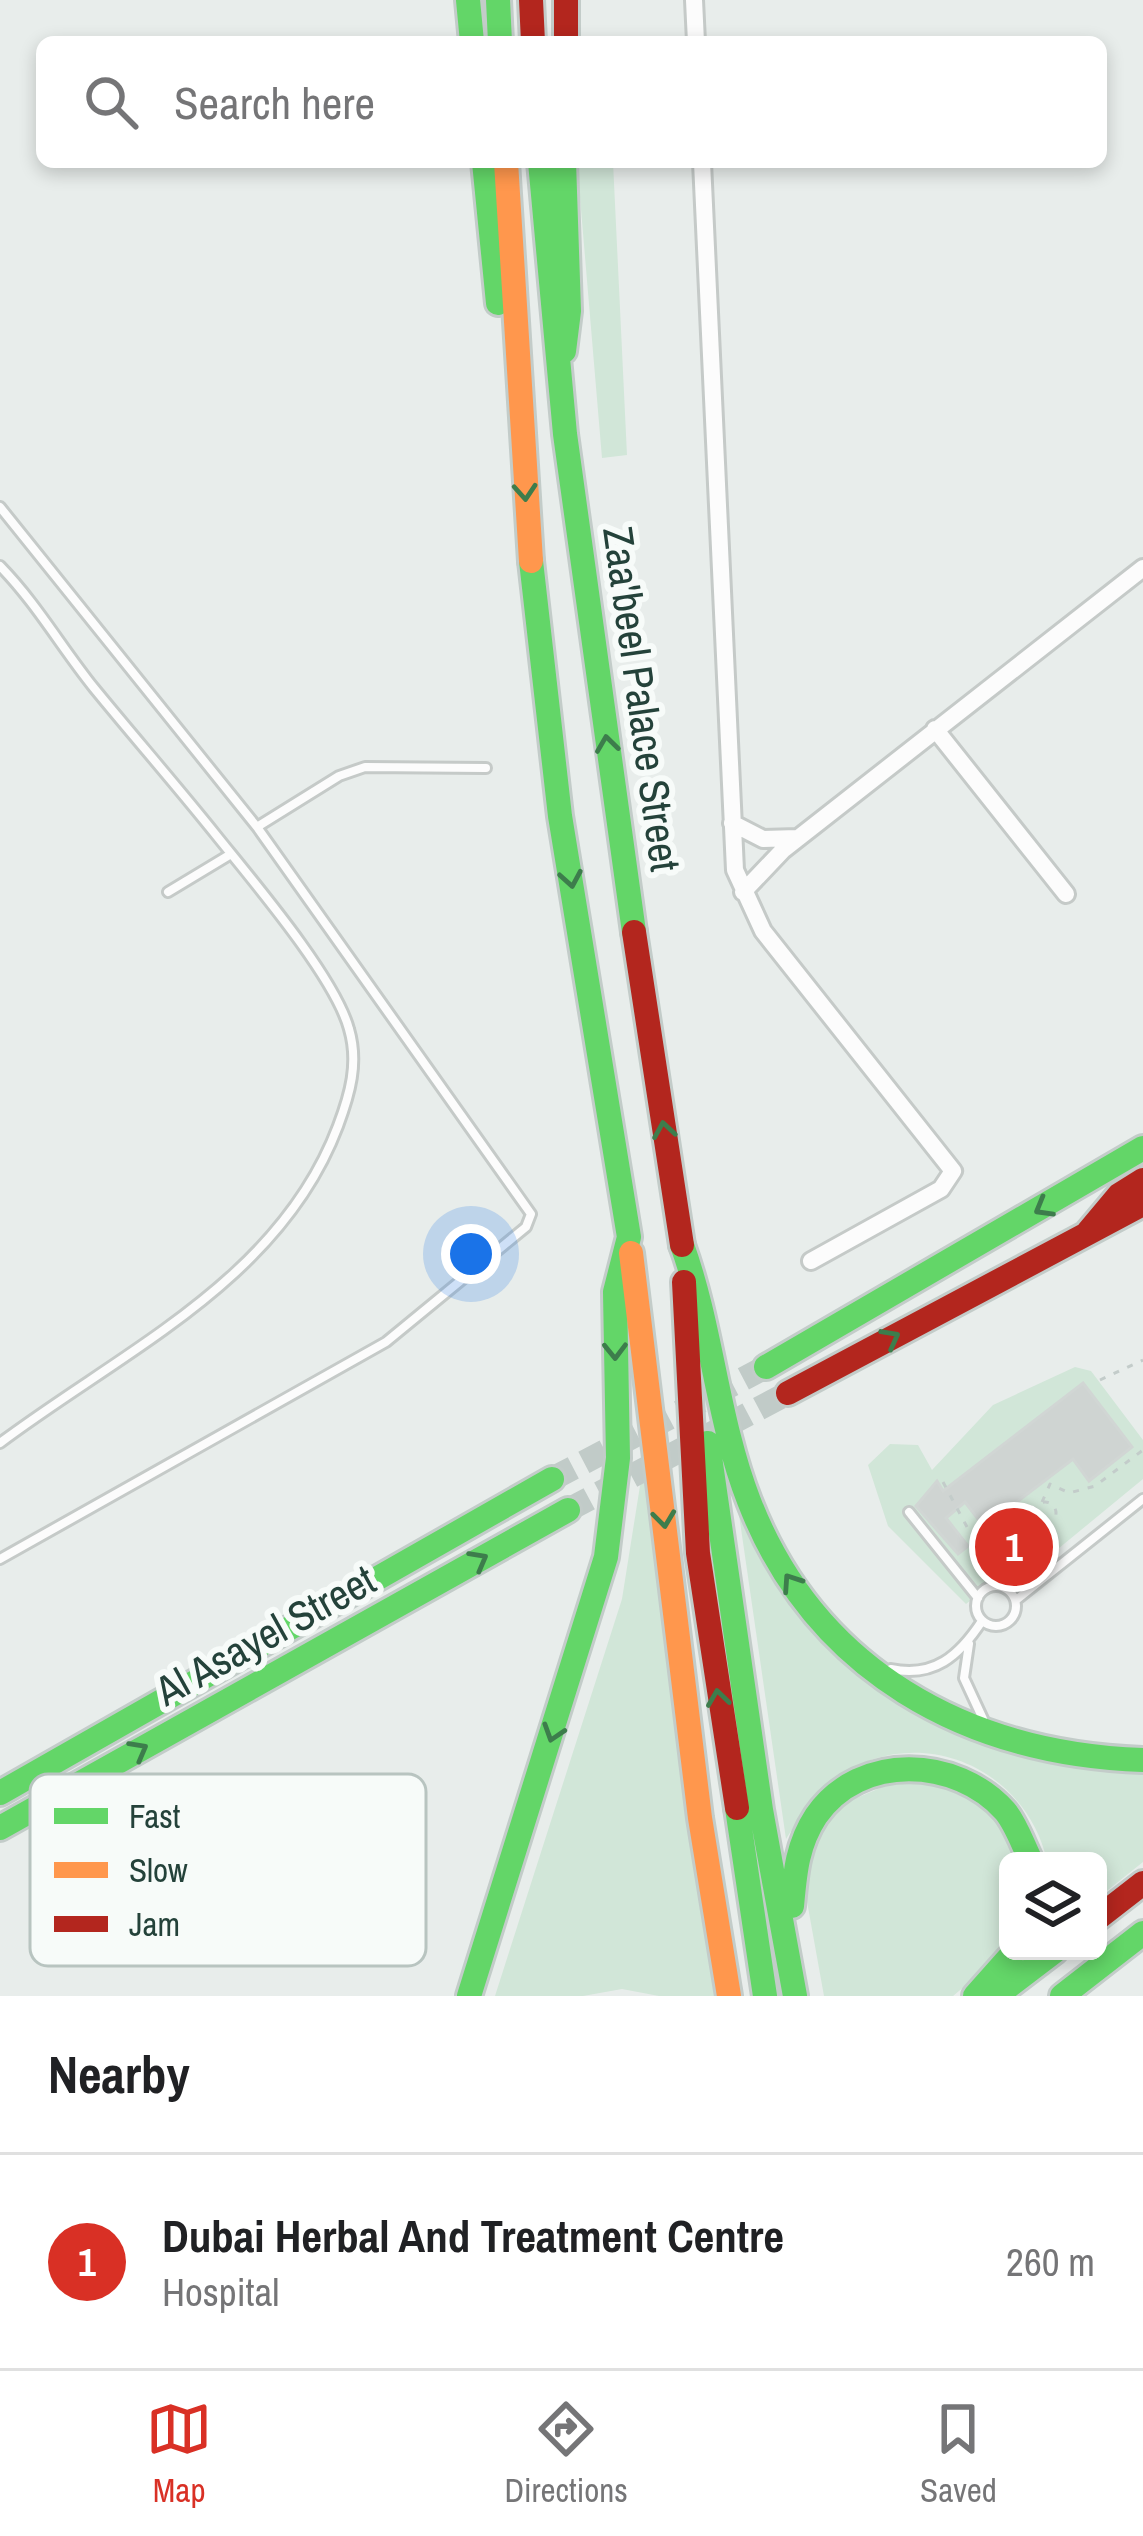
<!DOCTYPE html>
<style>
body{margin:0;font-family:"Archivo Narrow",sans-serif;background:#f2f2f2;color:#202124}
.controls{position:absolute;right:36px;bottom:36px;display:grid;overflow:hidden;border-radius:18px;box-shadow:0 6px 18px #0003}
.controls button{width:108px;height:108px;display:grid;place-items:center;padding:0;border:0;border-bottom:3px solid #e0e0e0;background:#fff;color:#202124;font:60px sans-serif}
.you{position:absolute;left:471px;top:1254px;width:42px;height:42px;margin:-30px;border:9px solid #fff;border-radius:50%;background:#1a73e8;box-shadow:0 0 0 18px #1a73e833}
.badge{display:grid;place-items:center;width:78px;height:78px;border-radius:50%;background:#d93025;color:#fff;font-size:39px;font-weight:700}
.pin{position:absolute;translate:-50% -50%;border:6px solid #fff;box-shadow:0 3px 12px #0006}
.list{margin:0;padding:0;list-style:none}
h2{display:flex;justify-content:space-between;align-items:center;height:156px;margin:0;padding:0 48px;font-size:51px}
h2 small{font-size:39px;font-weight:400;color:#757577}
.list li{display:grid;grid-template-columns:78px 1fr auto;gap:36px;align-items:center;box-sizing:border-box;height:216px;padding:0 48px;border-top:3px solid #e0e0e0}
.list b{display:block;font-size:45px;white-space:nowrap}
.list p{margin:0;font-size:39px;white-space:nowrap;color:#757577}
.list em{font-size:39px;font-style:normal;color:#757577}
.icon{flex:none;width:66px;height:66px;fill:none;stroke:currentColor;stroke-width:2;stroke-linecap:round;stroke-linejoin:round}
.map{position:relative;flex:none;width:1143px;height:1996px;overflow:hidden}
.search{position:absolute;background:#fff;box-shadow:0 6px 18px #0003;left:36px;right:36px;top:36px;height:132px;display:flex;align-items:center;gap:30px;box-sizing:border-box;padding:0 42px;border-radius:18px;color:#757577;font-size:45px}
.sheet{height:372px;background:#fff}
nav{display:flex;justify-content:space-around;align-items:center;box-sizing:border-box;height:168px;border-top:3px solid #e0e0e0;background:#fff;font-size:33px;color:#757577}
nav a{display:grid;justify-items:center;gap:6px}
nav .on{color:#d93025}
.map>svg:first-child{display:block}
.green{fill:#d1e6d8}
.building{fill:#cfd4d2;stroke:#d1d6d4;stroke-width:3}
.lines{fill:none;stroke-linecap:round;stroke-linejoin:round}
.primary-tunnel{stroke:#c1cbc8;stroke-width:24;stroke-dasharray:24 12;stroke-linecap:butt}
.lane-casing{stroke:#c5cac8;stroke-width:14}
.street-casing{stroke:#c5cac8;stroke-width:22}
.fast-casing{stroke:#c3ccc9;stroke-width:30}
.slow-casing{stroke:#c3ccc9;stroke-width:30}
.jam-casing{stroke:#c3ccc9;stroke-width:30}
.path{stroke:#c3ccca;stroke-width:3;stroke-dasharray:6 9;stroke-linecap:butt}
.lane{stroke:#fcfcfc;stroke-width:8}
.street{stroke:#fcfcfc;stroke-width:16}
.fast{stroke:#63d668;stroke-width:24}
.slow{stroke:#ff974d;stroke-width:24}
.jam{stroke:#b3261e;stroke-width:24}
.oneway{stroke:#3d7d4c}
.labels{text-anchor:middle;stroke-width:12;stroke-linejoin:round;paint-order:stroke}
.street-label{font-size:42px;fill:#24423a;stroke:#f7fbf9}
.key{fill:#f7fbf9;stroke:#b8c4c0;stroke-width:3}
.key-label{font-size:33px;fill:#24423a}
</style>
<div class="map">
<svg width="1143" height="1996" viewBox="0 0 1143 1996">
<rect width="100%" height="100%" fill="#e8edeb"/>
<!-- green -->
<path class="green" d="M577 162H613L627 455 602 458Z
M1075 1367 1091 1371 1143 1440V1479L1019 1581 994 1582 966 1604 888 1526 868 1465 890 1444 918 1445 932 1470 993 1405Z
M643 1467 718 1996H659L622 1989 583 1996H495L622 1599Z
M736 1494 869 1683 1143 1771V1862L1098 1898V1861H1047C1025 1765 915 1720 833 1780 812 1796 800 1817 786 1839Z
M913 1774 987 1803 1023 1861H1008V1938L984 1970 953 1996H824L806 1896 807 1862 833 1808Z"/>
<!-- building -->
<path class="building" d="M1083 1383 1132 1447 1089 1481 1073 1459 984 1527 965 1502 946 1518 968 1546 958 1554 916 1506 937 1481 943 1491Z"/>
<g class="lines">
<!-- primary-tunnel -->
<path class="primary-tunnel" d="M552 1479 766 1367
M568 1510 788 1393"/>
<!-- lane casing -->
<g class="lane-casing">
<path id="lane" d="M0 507 257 827 531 1214 526 1227 386 1342 0 1559
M0 566C37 604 61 647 94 688 134 737 176 785 216 835 252 880 335 977 349 1029 359 1063 350 1094 338 1126 280 1280 124 1350 0 1443
M257 827 339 776 365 767 486 768
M168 892 231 854
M909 1512 978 1598
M976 1606a20 20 0 1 1 40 0a20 20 0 1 1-40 0Z
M1016 1600 1143 1499
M969 1644 964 1678 983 1719
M891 1669C934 1678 959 1656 982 1621"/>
</g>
<!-- street casing -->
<g class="street-casing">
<path id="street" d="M694 0 696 42
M702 162 735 870 763 931 953 1171 941 1189 811 1261
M935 729 1066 894
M732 823 763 839 798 838
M743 892 783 850 1143 568"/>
</g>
<!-- fast casing -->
<g class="fast-casing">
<path id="fast" d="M468 0 472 42
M498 0 500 42
M484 162 498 303
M540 162 565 434 634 932
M564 162 569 311 564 351
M531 561 560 816 629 1237
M682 1245C712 1328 717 1419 749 1501 815 1671 967 1754 1143 1760
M766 1367 1143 1148
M708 1443 761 1810 795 1996
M0 1793 552 1479
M737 1808 765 1996
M0 1828 568 1510
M792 1906C795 1873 797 1845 816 1816 860 1752 957 1757 1005 1811 1016 1824 1023 1845 1031 1861
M469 1996 606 1557 618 1458 615 1292 629 1237
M975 1996 1015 1951
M996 1996 1055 1951
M1062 1996 1143 1933"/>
</g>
<!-- slow casing -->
<g class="slow-casing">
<path id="slow" d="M506 162 531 561
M631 1253 700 1818 729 1996"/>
</g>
<!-- jam casing -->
<g class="jam-casing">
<path id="jam" d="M531 0 533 42
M566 0V42
M634 932 682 1245
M1088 1232 1119 1195 1143 1180
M684 1282 698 1553 737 1808
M788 1393 1143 1204
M1098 1918 1143 1883"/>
</g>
<!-- path -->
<path class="path" d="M1100 1380 1143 1360
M943 1482 967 1527C1001 1540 1025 1517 1036 1568
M1042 1502 1050 1484 1069 1493 1095 1486 1143 1450
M1034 1513a11 11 0 1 1 22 0a11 11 0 1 1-22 0Z
M1010 1529 1017 1510 1038 1505"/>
<!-- lane -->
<use href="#lane" class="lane"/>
<!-- street -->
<use href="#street" class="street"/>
<!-- fast -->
<use href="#fast" class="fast"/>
<!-- slow -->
<use href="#slow" class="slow"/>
<!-- jam -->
<use href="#jam" class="jam"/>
</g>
<!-- one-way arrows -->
<defs><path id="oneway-chevron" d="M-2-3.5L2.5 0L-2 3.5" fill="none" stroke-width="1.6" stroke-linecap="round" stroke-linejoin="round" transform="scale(3)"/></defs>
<g class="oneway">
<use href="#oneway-chevron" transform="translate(525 492) rotate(86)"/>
<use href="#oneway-chevron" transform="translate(607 744) rotate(-98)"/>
<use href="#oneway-chevron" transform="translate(571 879) rotate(80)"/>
<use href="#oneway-chevron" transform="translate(664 1130) rotate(-99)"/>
<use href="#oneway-chevron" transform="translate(1043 1208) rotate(150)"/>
<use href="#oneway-chevron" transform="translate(891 1338) rotate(-28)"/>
<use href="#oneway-chevron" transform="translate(615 1351) rotate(89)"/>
<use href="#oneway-chevron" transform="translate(664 1519) rotate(83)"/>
<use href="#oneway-chevron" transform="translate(479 1560) rotate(-29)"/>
<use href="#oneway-chevron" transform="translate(791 1582) rotate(-124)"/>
<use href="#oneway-chevron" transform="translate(718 1698) rotate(-98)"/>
<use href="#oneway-chevron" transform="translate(553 1733) rotate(108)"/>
<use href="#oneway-chevron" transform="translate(139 1750) rotate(-29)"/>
</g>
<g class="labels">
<!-- street labels -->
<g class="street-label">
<text transform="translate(642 699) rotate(82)" y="15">Zaa'beel Palace Street</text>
<text transform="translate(265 1635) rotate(-29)" y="15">Al Asayel Street</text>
</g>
</g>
<!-- legend -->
<rect x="30" y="1774" width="396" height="192" rx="18" class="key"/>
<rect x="54" y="1808" width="54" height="16" fill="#63d668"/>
<rect x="54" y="1862" width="54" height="16" fill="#ff974d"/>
<rect x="54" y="1916" width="54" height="16" fill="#b3261e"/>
<g class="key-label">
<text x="129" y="1828">Fast</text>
<text x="129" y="1882">Slow</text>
<text x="129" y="1936">Jam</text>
</g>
</svg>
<div class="controls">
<button><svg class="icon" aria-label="layers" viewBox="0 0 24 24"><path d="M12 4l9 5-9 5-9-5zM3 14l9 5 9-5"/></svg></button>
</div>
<div class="you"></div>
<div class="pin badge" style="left:1014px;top:1547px">1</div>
<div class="search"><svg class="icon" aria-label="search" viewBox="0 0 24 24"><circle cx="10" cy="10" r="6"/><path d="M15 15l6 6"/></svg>Search here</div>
</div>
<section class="sheet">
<h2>Nearby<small></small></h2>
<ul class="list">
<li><span class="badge">1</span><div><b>Dubai Herbal And Treatment Centre</b><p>Hospital</p></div><em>260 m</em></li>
</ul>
</section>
<nav>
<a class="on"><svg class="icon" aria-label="map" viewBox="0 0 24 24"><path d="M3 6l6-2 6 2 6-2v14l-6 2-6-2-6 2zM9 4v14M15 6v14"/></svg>Map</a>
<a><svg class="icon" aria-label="directions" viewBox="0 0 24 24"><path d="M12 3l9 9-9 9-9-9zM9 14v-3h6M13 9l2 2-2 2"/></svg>Directions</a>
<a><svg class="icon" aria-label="saved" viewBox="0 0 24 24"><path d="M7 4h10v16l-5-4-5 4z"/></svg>Saved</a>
</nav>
